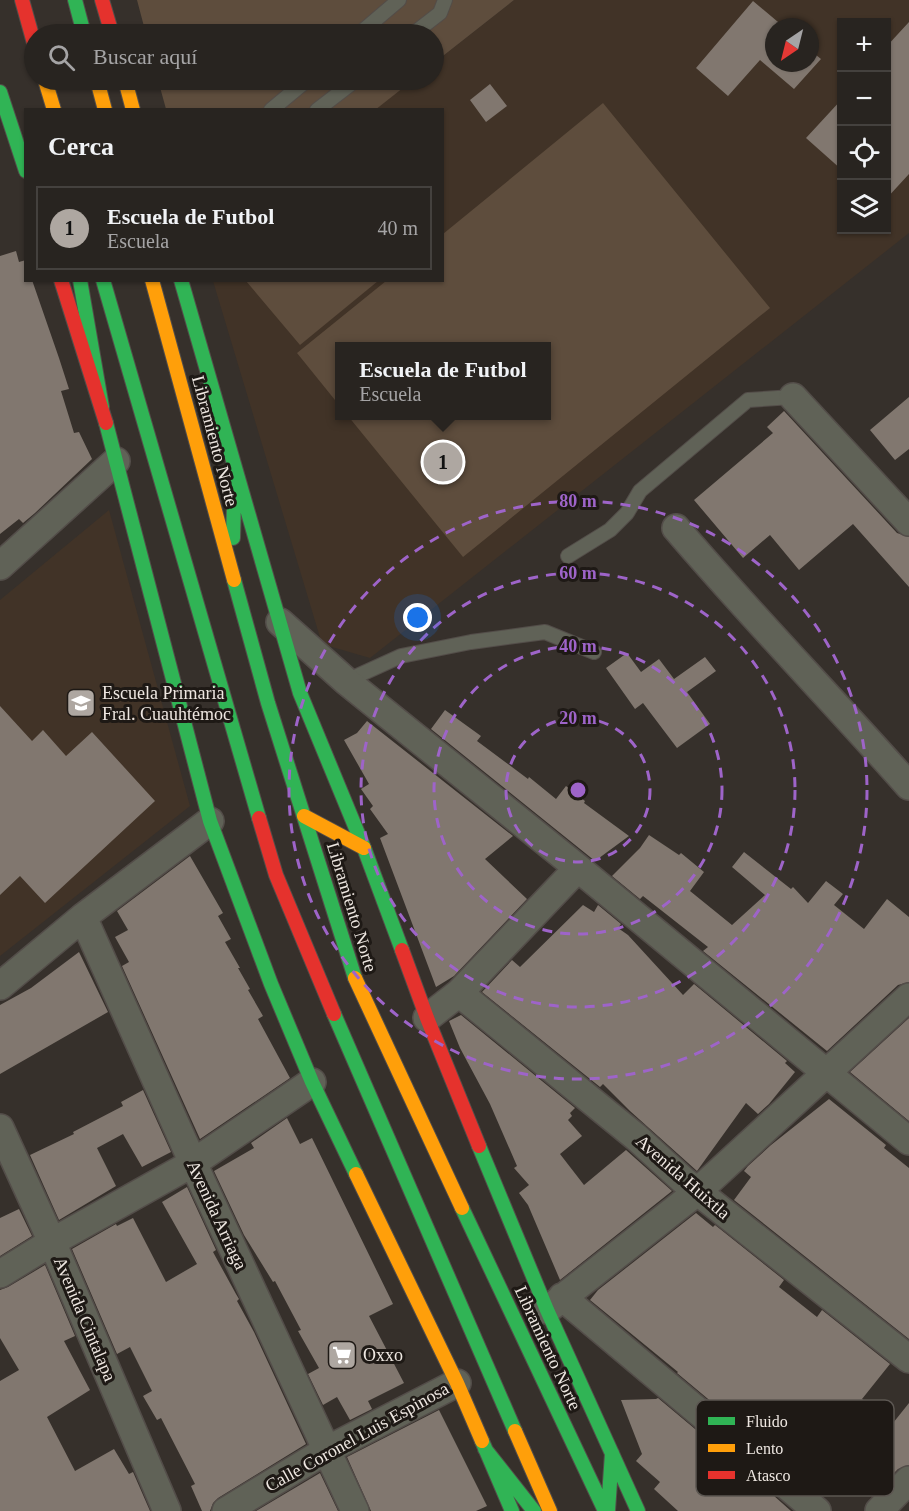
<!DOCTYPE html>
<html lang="es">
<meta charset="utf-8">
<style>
body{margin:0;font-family:"Times New Roman",serif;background:#34302d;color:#f1f3f6}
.controls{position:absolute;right:18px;top:18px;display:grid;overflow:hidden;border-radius:0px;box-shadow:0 2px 4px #0004}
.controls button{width:54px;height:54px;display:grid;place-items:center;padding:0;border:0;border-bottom:2px solid #44413e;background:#282420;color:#f1f3f6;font:30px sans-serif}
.compass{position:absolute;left:765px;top:18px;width:54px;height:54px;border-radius:50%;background:#282420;box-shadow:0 2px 4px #0004;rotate:215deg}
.you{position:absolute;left:418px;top:618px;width:21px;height:21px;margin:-15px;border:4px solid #fff;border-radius:50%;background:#1a73e8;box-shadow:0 0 0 9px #1a73e833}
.badge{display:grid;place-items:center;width:39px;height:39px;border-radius:50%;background:#aea7a1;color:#111;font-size:20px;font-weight:700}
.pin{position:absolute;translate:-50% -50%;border:3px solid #fff;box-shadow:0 2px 6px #0006}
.popup{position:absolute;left:335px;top:342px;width:216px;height:78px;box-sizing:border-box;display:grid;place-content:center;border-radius:0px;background:#282420;filter:drop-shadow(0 2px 4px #0005);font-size:20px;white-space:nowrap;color:#a5a4a5}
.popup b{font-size:22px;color:#f1f3f6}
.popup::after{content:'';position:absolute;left:50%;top:100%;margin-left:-12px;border:12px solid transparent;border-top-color:#282420}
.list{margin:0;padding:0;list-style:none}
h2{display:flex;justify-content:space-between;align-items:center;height:78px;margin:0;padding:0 24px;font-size:26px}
h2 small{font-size:20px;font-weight:400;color:#a5a4a5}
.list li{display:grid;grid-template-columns:39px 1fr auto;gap:18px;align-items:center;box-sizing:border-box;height:84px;margin:0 12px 12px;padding:0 12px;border:2px solid #44413e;border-radius:0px}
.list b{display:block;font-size:22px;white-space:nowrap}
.list p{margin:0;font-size:20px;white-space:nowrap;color:#a5a4a5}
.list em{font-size:20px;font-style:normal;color:#a5a4a5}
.icon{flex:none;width:33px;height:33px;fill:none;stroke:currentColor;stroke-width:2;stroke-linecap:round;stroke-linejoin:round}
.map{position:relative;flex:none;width:909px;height:1511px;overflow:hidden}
.search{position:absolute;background:#282420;box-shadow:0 2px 4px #0004;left:24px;top:24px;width:420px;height:66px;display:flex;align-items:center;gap:15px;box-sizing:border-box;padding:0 21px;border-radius:33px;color:#a5a4a5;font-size:22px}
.panel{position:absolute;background:#282420;box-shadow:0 2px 4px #0004;left:24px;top:108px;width:420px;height:174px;border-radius:0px}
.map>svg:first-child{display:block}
.built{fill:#413327;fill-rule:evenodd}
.green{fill:#5e4d3d}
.building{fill:#81776f}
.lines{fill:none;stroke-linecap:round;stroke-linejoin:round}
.lane-casing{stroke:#534d49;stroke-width:16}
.street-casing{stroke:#534d49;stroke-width:30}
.fast-casing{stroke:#534d49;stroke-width:16}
.slow-casing{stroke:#534d49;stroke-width:16}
.jam-casing{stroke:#534d49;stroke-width:16}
.lane{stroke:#606257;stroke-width:14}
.street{stroke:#606257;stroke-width:27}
.fast{stroke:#30b455;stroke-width:14}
.slow{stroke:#ff9f0a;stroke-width:14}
.jam{stroke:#e5322d;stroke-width:14}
.ring{fill:none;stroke:#9e64c9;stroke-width:3;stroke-dasharray:10 8}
.labels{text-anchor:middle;stroke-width:6;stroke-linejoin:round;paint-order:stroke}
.street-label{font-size:18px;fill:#eee7e1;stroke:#1e1915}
.poi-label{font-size:18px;fill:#eee7e1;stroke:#1e1915;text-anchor:start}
.key{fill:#1e1915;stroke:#5c5752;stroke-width:1.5}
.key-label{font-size:16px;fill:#eee7e1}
.centre{fill:#9e64c9;stroke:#1e1915;stroke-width:3}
.ring-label{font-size:18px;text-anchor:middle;font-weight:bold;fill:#9e64c9;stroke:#1e1915;stroke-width:6;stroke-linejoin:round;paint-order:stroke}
</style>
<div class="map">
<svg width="909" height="1511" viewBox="0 0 909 1511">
<rect width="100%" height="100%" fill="#36302b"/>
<!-- built -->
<path class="built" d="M514 0H909V233L370 658 322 644 213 281 442 280V110L375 109 413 80H434V63ZM842 22H886V230H842ZM774 27H810V63H774ZM340 346H546V416H340Z
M109 510 190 806 0 956V600Z"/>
<!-- green -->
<path class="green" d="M137 0H514L434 63V34H146Z
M158 80H413L375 110 166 109Z
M603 103 770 308 463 557 348 416H546V346H340L339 405 297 353 386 281 442 280 443 234Z
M246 281H378L300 345Z"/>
<!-- building -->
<path class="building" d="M753 1 784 27H774V63H810V50L821 59 794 89 760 60 728 96 696 68Z
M909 22V174L886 199V47Z
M490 84 507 106 486 122 470 100Z
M842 99V170L806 138Z
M16 251 19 262 26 260V280H32L59 358 69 389 61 391 74 433 79 432 92 459 35 513 23 523 19 519 0 534V256Z
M909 397V449L895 460 870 430Z
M784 411 897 533 909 537V587L853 524 799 570 770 535 743 558 694 500 773 433 767 427Z
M627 653 641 672 659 659 674 679 705 657 716 671 687 692 710 724 677 748 643 703 635 709 606 668Z
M0 706 32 741 43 730 66 756 92 732 155 801 45 903 20 876 0 895Z
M445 710 481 736 477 741 528 779 529 777 556 799 566 786 585 801 584 803 629 836 595 861 431 729Z
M367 721 513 836 485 859 527 899 454 976 436 987 380 838 388 834 370 809 373 806 361 789 369 784 344 740 357 733Z
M649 835 679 855 681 853 704 872 690 891 732 925 765 895 732 867 744 852 791 889 793 887 808 903 826 881 843 894 834 905 864 929 887 899 909 917V982L898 985 827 1051 703 951 708 947 643 896 640 899 612 876 640 848Z
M190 856 223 913 218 916 231 939 225 942 240 968H238L250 989 248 990 263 1016 258 1019 290 1078 200 1139 122 966 129 962 115 937 128 930 117 911Z
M583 905 594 912 598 905 621 924 618 928 628 935 683 995 694 984 787 1061 785 1063 795 1072 769 1104 758 1114 746 1103 697 1171 630 1111 603 1084 600 1087 482 992 512 960 520 967Z
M79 952 108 1012 0 1074V1005L31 988Z
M461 1015 575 1108 570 1113 572 1116 568 1120 582 1136 560 1154 584 1185 626 1150 672 1191 560 1280 528 1205 519 1193 529 1185 514 1168 517 1166 490 1104 460 1048 449 1021Z
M909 1018V1121L850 1072Z
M143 1090 171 1152 142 1167 123 1134 97 1148 116 1186 59 1220 30 1155 74 1134 73 1132 123 1106 121 1102Z
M829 1099 886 1145 884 1148 909 1168V1339L734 1200 751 1177 744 1171 748 1166 771 1145Z
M287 1118 300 1144 312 1138 393 1304 369 1316 404 1383 368 1401 372 1409 350 1420 337 1397 323 1405 308 1374 319 1368 298 1331 301 1330 275 1281 273 1282 244 1235 214 1171 254 1148 251 1143Z
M187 1187 216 1250 213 1252 236 1294 239 1299 237 1301 254 1332 306 1444 218 1498 213 1503 210 1511H202L191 1486 195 1484 161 1418 157 1420 143 1396 152 1391 130 1347 117 1354 72 1249 116 1224 117 1226 133 1218 166 1282 197 1264 162 1202Z
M19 1209 32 1236 0 1256V1218Z
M696 1213 713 1227 715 1225 784 1280 779 1287 817 1317 822 1310 890 1364 862 1399 893 1423 909 1403V1465L898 1469 884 1483 878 1479 867 1494 791 1436 775 1455 677 1373 678 1372 590 1300 598 1290Z
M45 1265 75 1336 64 1341 90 1390 47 1417 75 1471 114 1449 129 1474 133 1472 150 1511H0V1381L19 1370 0 1338V1290L8 1287Z
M658 1398 756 1480 791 1511H678L654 1489 660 1482 636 1461 642 1454 621 1400 656 1399Z
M439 1410 487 1506 476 1511H371L347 1457Z
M320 1473 338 1511H256Z"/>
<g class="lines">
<!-- lane casing -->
<g class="lane-casing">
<path id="lane" d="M359 34 399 0
M413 34 440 13 445 0
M271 110 307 80
M317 110 356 80
M568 556 610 530 627 513 640 491 748 400 793 397
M346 681 401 656 471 642 545 632 594 652"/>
</g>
<!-- street casing -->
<g class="street-casing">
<path id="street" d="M793 397 909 522
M676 528C751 616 832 699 909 786
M0 566 116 461
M280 622 346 681 578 868 909 1141
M83 917 193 1163 355 1511
M0 986 83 917 210 821
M459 993 636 1137 683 1180 909 1359
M427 1018 459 993 578 868
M0 1128 52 1242 167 1511
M0 1274 52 1242 193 1163 312 1082
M562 1297 817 1511
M547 1310 697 1192 909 997
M226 1511 327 1450 457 1383
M879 1511 909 1480"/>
</g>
<!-- fast casing -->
<g class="fast-casing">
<path id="fast" d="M75 0 84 34
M0 92 26 171
M80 280 102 407
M103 280 259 818
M181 280 300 693 364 848 402 950
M106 423 210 821 271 984 312 1082 356 1174
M233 538 235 469
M234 580 268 703 355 978
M334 1014 515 1431
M479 1146 547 1310 638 1511
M462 1208 605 1511
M482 1441 512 1511
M485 1449 534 1511
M608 1511 612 1453"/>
</g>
<!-- slow casing -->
<g class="slow-casing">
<path id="slow" d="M45 80 54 110
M97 80 105 110
M125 80 133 110
M152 280 234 580
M304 816 364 848
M355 978 462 1208
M356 1174 457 1383 482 1441
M515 1431 550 1511"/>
</g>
<!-- jam casing -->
<g class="jam-casing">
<path id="jam" d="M22 0 34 43
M102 0 112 34
M61 280 106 423
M259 818 276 875 334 1014
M402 950 427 1018 479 1146"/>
</g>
<!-- lane -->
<use href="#lane" class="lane"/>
<!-- street -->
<use href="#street" class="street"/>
<!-- fast -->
<use href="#fast" class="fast"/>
<!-- slow -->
<use href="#slow" class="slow"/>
<!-- jam -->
<use href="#jam" class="jam"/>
</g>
<!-- distance rings -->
<g class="ring">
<circle cx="578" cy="790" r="72"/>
<circle cx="578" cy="790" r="144"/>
<circle cx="578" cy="790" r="217"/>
<circle cx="578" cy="790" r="289"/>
</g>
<!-- icons -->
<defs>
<g id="school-square" transform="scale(1.5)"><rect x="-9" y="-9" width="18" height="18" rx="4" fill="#aea7a1" stroke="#1e1915"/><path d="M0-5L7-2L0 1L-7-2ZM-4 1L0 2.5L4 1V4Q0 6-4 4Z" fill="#fff"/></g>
<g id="supermarket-square" transform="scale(1.5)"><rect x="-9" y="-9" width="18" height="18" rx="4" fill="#aea7a1" stroke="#1e1915"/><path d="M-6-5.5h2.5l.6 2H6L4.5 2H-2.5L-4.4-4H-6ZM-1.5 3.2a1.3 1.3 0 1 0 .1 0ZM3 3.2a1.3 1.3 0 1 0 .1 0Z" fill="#fff"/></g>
</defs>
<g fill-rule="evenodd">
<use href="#school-square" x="81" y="703"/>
<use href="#supermarket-square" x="342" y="1355"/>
</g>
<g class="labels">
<!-- street labels -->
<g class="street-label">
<text transform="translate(215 441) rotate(75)" y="6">Libramiento Norte</text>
<text transform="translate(352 907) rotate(73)" y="6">Libramiento Norte</text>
<text transform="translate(683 1177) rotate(41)" y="6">Avenida Huixtla</text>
<text transform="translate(217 1215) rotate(65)" y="6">Avenida Arriaga</text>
<text transform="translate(85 1319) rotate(67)" y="6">Avenida Cintalapa</text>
<text transform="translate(548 1348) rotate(65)" y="6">Libramiento Norte</text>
<text transform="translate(357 1437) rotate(-29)" y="6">Calle Coronel Luis Espinosa</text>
</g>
<!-- poi labels -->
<g class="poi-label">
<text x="102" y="699">Escuela Primaria<tspan x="102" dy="21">Fral. Cuauhtémoc</tspan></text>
<text x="363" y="1361">Oxxo</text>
</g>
</g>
<!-- legend -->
<rect x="696" y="1400" width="198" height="96" rx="9" class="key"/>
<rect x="708" y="1417" width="27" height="8" fill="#30b455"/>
<rect x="708" y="1444" width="27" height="8" fill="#ff9f0a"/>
<rect x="708" y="1471" width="27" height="8" fill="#e5322d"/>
<g class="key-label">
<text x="746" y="1427">Fluido</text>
<text x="746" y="1454">Lento</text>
<text x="746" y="1481">Atasco</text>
</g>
<circle cx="578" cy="790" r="9" class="centre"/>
<g class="ring-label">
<text x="578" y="507">80 m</text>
<text x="578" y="579">60 m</text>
<text x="578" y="652">40 m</text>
<text x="578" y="724">20 m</text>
</g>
</svg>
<div class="controls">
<button>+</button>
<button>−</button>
<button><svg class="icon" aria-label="locate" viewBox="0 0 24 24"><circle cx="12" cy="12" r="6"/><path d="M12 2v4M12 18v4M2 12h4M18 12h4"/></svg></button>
<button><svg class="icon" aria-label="layers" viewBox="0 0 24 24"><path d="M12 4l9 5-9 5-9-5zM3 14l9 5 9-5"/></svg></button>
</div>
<svg class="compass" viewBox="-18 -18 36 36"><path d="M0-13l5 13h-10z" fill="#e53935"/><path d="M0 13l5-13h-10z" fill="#a5a4a5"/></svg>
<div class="you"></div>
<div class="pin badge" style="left:443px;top:462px">1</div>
<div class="popup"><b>Escuela de Futbol</b>Escuela</div>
<div class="search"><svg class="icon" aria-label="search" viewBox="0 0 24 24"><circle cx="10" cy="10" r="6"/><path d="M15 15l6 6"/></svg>Buscar aquí</div>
<section class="panel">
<h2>Cerca<small></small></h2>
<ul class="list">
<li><span class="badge">1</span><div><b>Escuela de Futbol</b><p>Escuela</p></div><em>40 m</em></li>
</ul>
</section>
</div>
